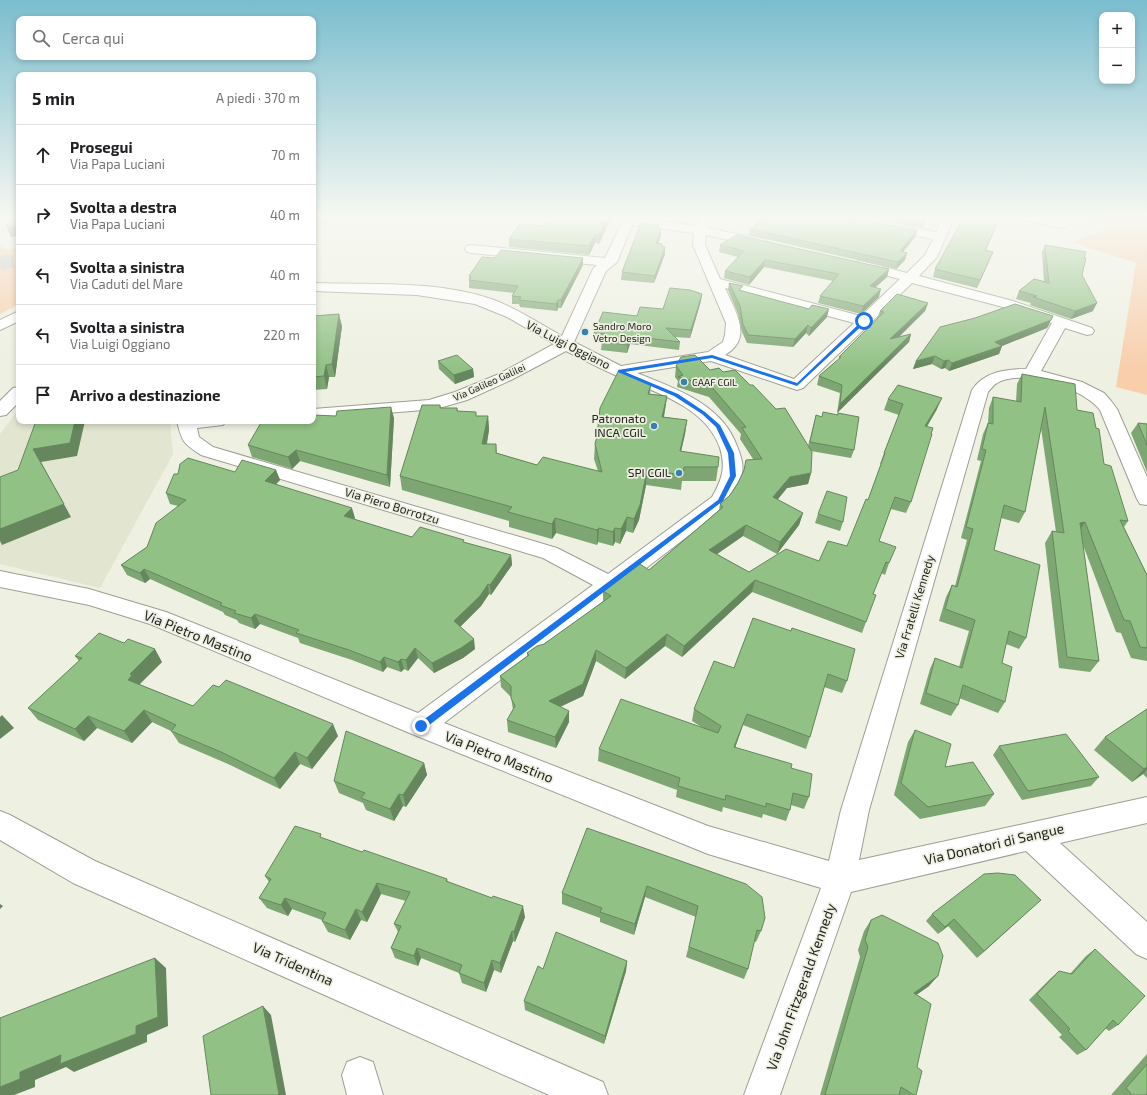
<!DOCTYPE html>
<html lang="it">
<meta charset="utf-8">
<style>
body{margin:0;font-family:"Exo 2",sans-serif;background:#f2f2f2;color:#202124}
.controls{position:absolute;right:12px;top:12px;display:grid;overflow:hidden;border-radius:8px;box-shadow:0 2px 6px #0003}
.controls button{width:36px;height:36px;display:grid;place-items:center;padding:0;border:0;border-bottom:1px solid #e0e0e0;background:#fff;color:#202124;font:20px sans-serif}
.stop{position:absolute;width:12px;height:12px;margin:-9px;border:3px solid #1a73e8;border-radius:50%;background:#fff}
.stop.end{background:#1a73e8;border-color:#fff;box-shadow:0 1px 4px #0008}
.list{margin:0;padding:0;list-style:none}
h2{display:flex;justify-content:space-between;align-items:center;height:52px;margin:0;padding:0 16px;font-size:17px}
h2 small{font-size:13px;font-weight:400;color:#757577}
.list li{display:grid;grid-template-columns:26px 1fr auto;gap:12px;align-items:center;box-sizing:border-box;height:60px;padding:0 16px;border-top:1px solid #e0e0e0}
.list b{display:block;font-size:15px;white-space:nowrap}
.list p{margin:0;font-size:13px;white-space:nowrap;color:#757577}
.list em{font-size:13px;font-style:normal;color:#757577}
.icon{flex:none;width:22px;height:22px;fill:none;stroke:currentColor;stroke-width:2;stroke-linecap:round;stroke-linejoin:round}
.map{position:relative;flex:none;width:1147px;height:1095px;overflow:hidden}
.search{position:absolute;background:#fff;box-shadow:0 2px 6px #0003;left:16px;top:16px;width:300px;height:44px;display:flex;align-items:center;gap:10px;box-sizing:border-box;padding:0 14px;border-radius:8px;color:#757577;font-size:15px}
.panel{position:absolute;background:#fff;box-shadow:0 2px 6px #0003;left:16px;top:72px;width:300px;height:352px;border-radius:8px}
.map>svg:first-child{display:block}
.built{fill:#e2e5d0}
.green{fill:#f8ceab}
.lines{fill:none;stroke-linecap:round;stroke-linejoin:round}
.primary-tunnel{stroke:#c6c7bb;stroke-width:14;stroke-dasharray:14 7;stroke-linecap:butt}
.street-casing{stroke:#9d9f93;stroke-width:2}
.street{fill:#fff;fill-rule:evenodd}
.wall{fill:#7da672}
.shaded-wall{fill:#66875d}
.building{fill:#91c185;stroke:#66875d}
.route{fill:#1a73e8}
.poi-dot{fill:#3581b4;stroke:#eef0e2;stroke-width:1.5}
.labels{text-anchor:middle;stroke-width:3.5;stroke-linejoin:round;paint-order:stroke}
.far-poi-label{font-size:10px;fill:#24241f;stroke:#eef0e2;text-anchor:start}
.far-street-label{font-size:10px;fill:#24241f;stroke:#eef0e2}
.street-label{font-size:12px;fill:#24241f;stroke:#eef0e2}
.poi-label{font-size:12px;fill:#24241f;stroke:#eef0e2;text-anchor:end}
.near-street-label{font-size:14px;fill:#24241f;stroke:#eef0e2}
</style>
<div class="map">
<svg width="1147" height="1095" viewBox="0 0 1147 1095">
<rect width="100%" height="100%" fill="#eef0e2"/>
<!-- built -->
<path class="built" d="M19 409V421H170L173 454 100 588 0 564V434Z"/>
<!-- green -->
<path class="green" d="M1053 216H1147V395L1116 387 1136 263 1072 242 1112 226Z
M0 246 6 249 19 248V304L0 314Z"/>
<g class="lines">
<!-- primary-tunnel -->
<path class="primary-tunnel" d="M313 219 337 216
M0 263 19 260"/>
<!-- street casing -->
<g class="street-casing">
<path id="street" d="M701 216H713L707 228 762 239 766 240 768 243 766 246 762 247 706 235 705 245 720 279 861 316 900 279 856 268 854 265 856 262 861 261 907 273 925 255 933 239 834 220 830 219 828 216H851L936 232 943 216H955L937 257 919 276 1013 301 1092 328 1094 331 1092 334 1087 335 1065 328 1041 371 1082 382 1104 393 1111 401 1117 409 1147 477V505L1140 504 1137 499 1100 410C1083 388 1022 368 997 383 993 385 991 389 988 392L869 810 859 860 1147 797V823L1060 843 1147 922V959L1136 954 1026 851 851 892 780 1095H744L821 888 708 854 412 734 150 624 89 605 0 587V571L89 589 166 612 418 713 593 585 543 558 201 455C183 443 182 442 177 421H226L223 425 197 428 199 437 213 447 557 548 608 574 712 497C722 480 726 467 720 448 705 405 653 392 615 375 599 368 582 359 566 351L511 380 467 400 436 409 313 419V409L429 400 455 392 499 374 554 344 507 317 475 304 417 295 313 291V283C371 285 439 280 494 300 518 309 540 324 562 336L593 269 597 265 471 253 467 252 465 249 467 246 471 245 605 258 624 218 628 217 696 226ZM632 225 694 233 693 245 726 323 725 335 723 342 708 352 621 366 574 342 606 271 617 262ZM912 283 1003 307 1052 323 1026 369C1005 369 984 372 972 390L841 810 829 861 708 826 444 723 727 506C733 496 741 484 742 473 744 464 740 454 737 446 722 404 676 389 637 373L711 361 791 388 797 390 803 388ZM725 288 854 323 794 379 725 355C754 338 735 311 725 288Z
M1016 216H1038L1066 221 1068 224 1066 227 1062 228 1018 219Z
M19 311V321L0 330V320Z
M19 387V402L6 415 0 416V401L13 388Z
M0 811 10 815 95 861 603 1082 608 1095H549L73 883 0 840Z
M360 1057 373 1062 383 1095H347L342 1075 347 1062Z"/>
</g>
<!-- street -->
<use href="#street" class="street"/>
</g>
<!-- wall -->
<path class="wall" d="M550 216H612L599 244 595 243 589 255 509 247V239L543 226Z
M754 216H840L917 230 915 237 903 252 907 253 905 260 896 269 749 235 750 229 756 225H754L755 218H754Z
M858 216H929L928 218 922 228Z
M1001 216 986 250 993 252 977 288 933 277 935 269 973 219Z
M659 225V228L661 235 658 244H662V246L665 247V254L654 283 621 280 622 272Z
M720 245 889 269 887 277 875 287 879 297 861 314 818 303 820 296 833 281 764 267 749 285 724 278 725 271 738 257 719 252Z
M1045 245 1084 258 1082 275 1093 311 1071 319 1030 305 1031 303 1016 299 1019 291 1044 282 1042 252Z
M495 258H583V265L561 308H558L557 311 520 307 519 304H512V296L514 293 469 288V276Z
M729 283 742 291 827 317 809 336 806 333 793 347 747 343 742 332 738 314 728 290Z
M701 301 690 338 675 337 680 342 679 350 630 344 627 353 601 350 602 341H594V333L637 316Z
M928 303 925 311 898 337 911 334 909 342 837 413 840 393 817 385 819 376 839 359V357L877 319 880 311Z
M313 316 342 326 335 377H329L327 389 313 390Z
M1050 324 1047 328 1002 346 999 354 949 371 945 368 941 369 932 364 913 369 916 361Z
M438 361 473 369 474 377 455 384 439 369Z
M676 366 710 370 723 372 808 446 816 415 854 450 851 458 811 451V473L808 484 787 488 777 500 803 513 799 525 777 554 743 536 717 554 749 572 819 561 847 546 868 500 881 464H880L884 453 899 415 884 410 888 399 937 409 927 427 911 502 906 513 891 509 879 541 889 563 885 575 881 573 873 594 866 622 862 633 752 592 682 657 665 646 625 679 596 661 583 696 560 707 569 722 556 748 508 732 507 720 513 710 511 697 501 687 500 676 527 656V653L544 644 603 602V591L649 570 719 510 720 504 730 495 753 459 740 439 741 434 709 397 677 387 678 381 675 377Z
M1022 374 1077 410 1104 464 1128 521 1124 527 1147 575V661L1131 658 1121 633 1116 632 1083 545 1099 661 1090 672 1059 668 1045 543 1052 531 1056 532 1041 428 1025 512 1019 523 1001 518 994 550 1026 638 1019 649 1006 644 1002 663 1005 702 998 713 959 698 958 705 951 716 920 704 930 669 935 658 959 667 969 631 939 621 946 597 952 585 955 586 967 540 961 538 981 461 977 460 983 434 988 423 989 408 993 397 1016 402 1017 384Z
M651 384 650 394 667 396 664 417 687 420 685 434 681 451 718 467 716 481H682L681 490 646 485 639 520 633 533 626 531 620 544 615 542 613 546 598 542 597 545 556 533 552 539 509 527V521L402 490 400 476 440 405 441 408H457L458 411 477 416H488L489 430 487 444H496L497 453 537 465 598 471 594 459 595 444Z
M394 418 390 487 300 461 292 469 252 457 248 445Z
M1138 423 1147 424V472L1131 433Z
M276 470 280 480 276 484 355 518 354 519 412 537 464 542 511 555 512 565 491 595 489 594 481 606 460 627 475 649 463 658 434 673 418 658 408 671 404 669 401 672 387 667 383 672 352 660 300 643 298 638 260 624 255 629 239 623 237 620 225 615 223 612 150 579 145 583 127 575 121 565 147 547 178 506 170 504 166 493 235 472Z
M818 514 843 522 840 531 815 523Z
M753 618 847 681 842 693 824 687 810 737 806 749 743 725 735 748 791 768 809 797 804 809 791 805 790 810 786 821 763 814 762 818 723 807 722 812 676 797 677 790 598 761 599 749 703 728 692 721 694 709 734 668Z
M75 656 162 662 139 684 193 706 338 736 312 769 300 764 280 789 228 764 179 743 171 731 152 722 132 743 97 728 84 741 38 720 28 708 79 661Z
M1147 709V778L1143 774 1132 782 1094 750 1105 737Z
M915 730 945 767 994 794 985 806 920 819 894 795 908 742Z
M999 746 1099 777 1091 786 1022 800 993 755Z
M424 763 427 775 406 807 403 806 394 821 366 810 363 803 339 793 334 781Z
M587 828 761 931 756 942 754 941 748 969 744 979 686 957 696 917 645 897 634 935 600 922V918L562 904V893Z
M323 838 362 852 447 879 448 882 525 917 515 942 513 941 501 973 494 970 486 992 462 983 459 973 421 958 418 966 395 958 391 948 398 932 394 924 406 901 381 894 367 922 361 920 350 940 328 932 322 921V920L292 909 288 916 267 908 259 898 269 882 265 876Z
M1033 907 977 958 948 926 938 934 926 921 932 914Z
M871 920 929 986 916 995V1095H820L860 957 858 950 864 931Z
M1095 949 1118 1025 1109 1031 1105 1028 1086 1050 1077 1055 1059 1037 1062 1035 1029 1000 1051 978 1059 971 1070 974 1086 956Z
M627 961 626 971 604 1044 525 1010 524 1001 543 969Z
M1147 1054V1095H1111Z"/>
<!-- shaded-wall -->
<path class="shaded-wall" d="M608 216H612L599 244V235Z
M928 216H929L928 218 922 228 924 221Z
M1001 216 982 258 985 250Z
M19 225V236L11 237 6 226Z
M661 228V235L656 251V243Z
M917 230 915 237 898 258 900 251Z
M595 235V243L589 255V246Z
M665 247V254L654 283 655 276Z
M993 252 990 259 977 288 980 280Z
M907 253 905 260 896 269 898 262Z
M583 258V265L561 308V300Z
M765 260 764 267 749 285 750 277Z
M889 269 887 277 868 294 870 286Z
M881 289 879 297 861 314 863 306Z
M702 294 701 301 690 338 691 330Z
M558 300V308L557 311 556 304Z
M928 303 925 311 888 348 890 339Z
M1097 303 1093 311 1071 319 1075 311Z
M829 309 827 317 809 336 811 328Z
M339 314 342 326 335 377 332 364Z
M1053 316 1047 328 992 350 1002 346 999 354 949 371 952 363 995 342Z
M808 325 806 333 793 347 795 339Z
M911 334 909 342 837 413 840 404Z
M630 336V344L627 353V345Z
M935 356 932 364 913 369 916 361Z
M948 360 945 368 941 369 944 361Z
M326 365 329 377 327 389 324 376Z
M473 369 474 377 455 384 454 375Z
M667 396 665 410 661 431 662 417Z
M942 398 937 409 920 437 925 426Z
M391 407 394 418 390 487 387 475Z
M488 416 489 430 484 458 482 444Z
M687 420 685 434 678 465 680 451Z
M75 421H85L77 456 41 462 71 517 2 545 0 541V529L33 449Z
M120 421H134L122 424Z
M296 450 300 461 292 469 288 457Z
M276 470 280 480 269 491 265 481Z
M647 470 646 485 639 520 633 533 634 519Z
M811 473 808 484 787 488 770 509 773 497 790 477Z
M352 508 355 518 347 527 344 516Z
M803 513 799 525 777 554 780 542Z
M627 517 626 531 620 544 621 529Z
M555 518 556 533 552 539V524Z
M1085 522 1078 533 1080 523Z
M746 525 743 536 707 561 709 550Z
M599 528 598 542 597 545V530Z
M615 528V542L613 546V532Z
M511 555 512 565 491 595 490 585Z
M144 569 150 579 145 583 140 573Z
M755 580 752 592 682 657 684 646Z
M488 584 489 594 481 606 455 632 454 621Z
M255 614 260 624 255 629 251 618Z
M667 634 665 646 625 679 626 668Z
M474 639 475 649 463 658 434 673 432 663Z
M415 648 418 658 408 671 406 660Z
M155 649 162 662 139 685 128 680 130 674Z
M596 650V661L583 696 549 712V701Z
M384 657 387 667 383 672 380 662Z
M401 659 404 669 401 672 398 662Z
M144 710 152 722 132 743 124 731Z
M569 711V722L556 748 555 737Z
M747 714 743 725 731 759 734 747Z
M2 715 14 728 0 739V717Z
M88 716 97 728 84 741 75 729Z
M333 724 338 736 312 769 307 758Z
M295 752 300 764 280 789 274 778Z
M424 763 427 775 406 807 403 795Z
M1147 767V770L1143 774 1132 782 1144 769Z
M399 794 403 806 394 821 390 809Z
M377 883 381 894 367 922 362 912Z
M647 886 645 897 634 935 635 924Z
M285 898 292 909 288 916 281 905Z
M1041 900 1033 907 977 958 984 951Z
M0 904 3 906 0 909Z
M523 906 525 917 515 942 514 932Z
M356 909 361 920 350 940 345 930Z
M954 919 948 926 938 934 945 927Z
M512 931 513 941 501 973 500 963Z
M417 948 421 958 418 966 414 956Z
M155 958 166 968 168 1026 147 1035V1042L74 1072 66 1067 35 1080V1087L14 1095H0V1087L20 1072 61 1055 136 1026Z
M492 960 494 970 486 992 484 983Z
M627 961 626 971 604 1044 605 1036Z
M938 976 929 986 905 1003 914 993Z
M263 1006 271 1015 286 1095H279Z"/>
<!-- building -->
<path class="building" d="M12 216H19V225L6 226Z
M550 216H608L599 235H595L589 246 509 239 520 224 543 226Z
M758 216H840L917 230 900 251 907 253 898 262 750 229 765 220 755 218Z
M894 216H928L924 221Z
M974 216H1001L985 250 993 252 980 280 935 269 964 217 973 219Z
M641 223 659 225 658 228H661L656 243 662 244V246L665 247 655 276 622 272Z
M737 235 889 269 870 286 881 289 863 306 820 296 839 274 765 260 750 277 725 271 744 251 720 245Z
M1045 245 1086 252 1084 258H1086L1082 275 1097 303 1075 311 1033 297 1037 296 1019 291 1034 279 1049 283Z
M501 250 583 258 561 300H558L556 304 519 300 521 297 512 296 518 286 469 280 471 277 469 276 482 257 495 258Z
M729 283 743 286 739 290 809 309 812 305 829 309 811 328 808 325 795 339 748 335 743 324 740 306Z
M670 288 690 290 702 294 691 330 666 328 680 342 630 336 627 345 602 342 605 334 594 333 603 312 637 316 640 307 663 309Z
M897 294 928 303 890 339 911 334 840 404 842 385 819 376 841 357H839L884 312 880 311Z
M1015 304 1053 316 1051 320 995 342 1002 346 952 363 948 360 944 361 935 356 916 361 940 327 975 318Z
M339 314 332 364 326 365 324 376 313 377V316Z
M457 355 473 369 454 375 438 361Z
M695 355 710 370 719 368 723 372 735 370 750 385H753L776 409 785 408 812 452 811 473 790 477 773 497 803 513 780 542 746 525 709 550 749 572 786 549 819 561 828 541 847 546 866 499 868 500 885 453H884L903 404 888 399 898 385 942 398 925 426 933 428 931 434H932L911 502 895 497 879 541 896 547 889 563 886 562 873 594 876 595 866 622 755 580 684 646 667 634 626 668 596 650 583 684 549 701 569 711 555 737 507 720 515 706 511 698V686L500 676 529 655 527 653 537 646 544 644 611 596 603 591 640 564 649 570 723 507 720 504 730 495 738 483 744 470 746 460 762 459 742 428 746 427 711 386 678 377 683 375 676 366 681 357Z
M619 370 651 384 648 394 667 396 662 417 687 420 680 451 719 457 718 467H684L683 475 647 470 640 505 634 519 627 517 621 529 615 528 613 532 599 528 597 530 555 518 552 524 508 512 512 507 400 476 422 405H440V408H457V411L476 412V416H488L482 444H496V453L537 465 543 457 602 472 595 444 597 436 600 408Z
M1022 374 1075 384 1077 410 1093 413 1096 428 1099 429 1104 464 1111 466 1128 521 1120 520 1147 575V648L1140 647 1130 621 1124 620 1085 522 1080 523 1099 661 1067 657 1052 531 1064 533 1045 407 1025 512 1004 505 994 550 1040 565 1026 638 1009 631 1002 663 1012 667 1005 702 963 685 958 705 926 693 935 658 962 668 975 620 945 609 952 585 957 587 973 529 966 527 986 450 982 449 988 423 993 424V397L1021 402Z
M391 407 387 475 296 450 288 457 248 445 262 421H313V415L336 416 337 411Z
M823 412 838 415V413L859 417 854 450 810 442 816 415 822 417Z
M36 421H75L70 443 33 449 64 504 0 529V477L18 470Z
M1138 423 1147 424V445Z
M188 458 235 472 242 460 276 470 265 481 352 508 344 516 412 537 420 527 464 540 463 542 511 555 490 585 488 584 480 596 454 621 474 639 461 648 432 663 415 648 406 660 401 659 398 662 384 657 380 662 349 650 296 633 299 630 255 614 251 618 234 613 236 611 220 605 222 603 144 569 140 573 121 565 147 547 156 523 186 500 166 493 174 474H178L180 464Z
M827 491 847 497 843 522 818 514Z
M753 618 791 631 792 628 855 649 847 681 828 674 810 737 747 714 734 747 792 764 791 768 812 774 809 797 793 793 790 810 766 803V807L726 795 725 800 678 786 680 778 599 749 621 699 718 733 721 726 694 709 714 661 734 668Z
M99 633 124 643 128 639 155 649 130 674 132 675 128 680 193 706 213 685 219 687 226 680 333 724 307 758 295 752 274 778 221 752 171 731 176 725 144 710 124 731 88 716 75 729 28 708 82 658 75 656Z
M1147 709V767L1144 769 1105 737Z
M915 730 951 744 945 767 973 762 994 794 928 807 901 783Z
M346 731 424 763 403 795 399 794 390 809 361 798 365 793 334 781Z
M1066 734 1099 777 1028 791 999 746Z
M295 826 321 834 320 837 362 852 364 850 447 879 446 881 492 898 493 896 523 906 514 932 512 931 500 963 492 960 484 983 459 973 462 965 417 948 414 956 391 948 401 926 394 924 410 892 377 883 362 912 356 909 345 930 322 921 326 913 285 898 281 905 259 898 271 879 265 876Z
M587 828 746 884 762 897 765 918 761 931 757 930 748 969 689 947 698 906 647 886 635 924 600 912 602 908 562 893Z
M998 873 1015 875 1041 900 984 951 954 919 945 927 932 914 984 874Z
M882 915 938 943 943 956 938 976 914 993 931 1004 917 1067 922 1071 916 1095H914L901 1087 899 1095H825L868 947 865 940 871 920Z
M556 932 627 961 605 1036 524 1001 538 966 543 969Z
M1095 949 1145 996 1118 1025 1113 1020 1086 1050 1068 1031 1070 1029 1037 994 1059 971 1072 974Z
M155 958 158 1017 136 1026V1034L60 1064 61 1055 20 1072V1079L0 1087V1018Z
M263 1006 279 1095H211L203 1036Z
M1147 1064V1095H1132L1126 1088Z"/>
<!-- sky -->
<linearGradient id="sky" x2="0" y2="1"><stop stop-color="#7abdce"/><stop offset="0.59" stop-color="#f7f8f2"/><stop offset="1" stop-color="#f7f8f2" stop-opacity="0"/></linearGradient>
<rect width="1147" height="369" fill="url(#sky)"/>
<!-- route -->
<path class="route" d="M863 320 867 321 797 386 712 358 625 372 678 394 705 412 720 425 734 453 736 476 723 501 424 729H418V724L718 500 730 476 728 453 716 427 702 414 674 396 618 372V370L712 355 797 383Z"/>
<!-- markers -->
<g class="poi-dot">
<circle cx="585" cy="332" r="4"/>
<circle cx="684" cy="382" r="4"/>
<circle cx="654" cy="426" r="4"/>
<circle cx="679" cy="473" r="4"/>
</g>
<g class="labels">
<!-- far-poi labels -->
<g class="far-poi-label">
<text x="593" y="330">Sandro Moro<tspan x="593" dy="12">Vetro Design</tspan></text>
<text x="692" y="386">CAAF CGIL</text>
</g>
<!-- far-street labels -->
<g class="far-street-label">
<text transform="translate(489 382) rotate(-24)" y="4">Via Galileo Galilei</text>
</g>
<!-- street labels -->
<g class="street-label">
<text transform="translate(568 345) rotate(27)" y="4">Via Luigi Oggiano</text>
<text transform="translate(392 506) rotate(17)" y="4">Via Piero Borrotzu</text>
<text transform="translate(915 607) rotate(-73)" y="4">Via Fratelli Kennedy</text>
</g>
<!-- poi labels -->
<g class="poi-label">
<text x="646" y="423">Patronato<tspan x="646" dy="14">INCA CGIL</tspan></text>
<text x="671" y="477">SPI CGIL</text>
</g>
<!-- near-street labels -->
<g class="near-street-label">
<text transform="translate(198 636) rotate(22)" y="5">Via Pietro Mastino</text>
<text transform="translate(499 757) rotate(22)" y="5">Via Pietro Mastino</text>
<text transform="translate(994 844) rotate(-13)" y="5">Via Donatori di Sangue</text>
<text transform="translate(293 964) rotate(24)" y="5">Via Tridentina</text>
<text transform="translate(801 987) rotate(-70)" y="5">Via John Fitzgerald Kennedy</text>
</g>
</g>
</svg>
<div class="controls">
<button>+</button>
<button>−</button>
</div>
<div class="stop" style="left:864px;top:321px"></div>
<div class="stop end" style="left:421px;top:726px"></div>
<div class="search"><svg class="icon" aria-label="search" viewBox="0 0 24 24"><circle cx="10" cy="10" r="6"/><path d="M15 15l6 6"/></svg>Cerca qui</div>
<section class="panel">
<h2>5 min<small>A piedi · 370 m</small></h2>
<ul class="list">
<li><svg class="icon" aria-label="ahead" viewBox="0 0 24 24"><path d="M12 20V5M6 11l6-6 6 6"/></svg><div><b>Prosegui</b><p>Via Papa Luciani</p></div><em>70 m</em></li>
<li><svg class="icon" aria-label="right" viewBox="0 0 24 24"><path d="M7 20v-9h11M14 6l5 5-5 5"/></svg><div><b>Svolta a destra</b><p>Via Papa Luciani</p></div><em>40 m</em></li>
<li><svg class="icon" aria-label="left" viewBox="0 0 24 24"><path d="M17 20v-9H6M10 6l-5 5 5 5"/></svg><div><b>Svolta a sinistra</b><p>Via Caduti del Mare</p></div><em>40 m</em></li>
<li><svg class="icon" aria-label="left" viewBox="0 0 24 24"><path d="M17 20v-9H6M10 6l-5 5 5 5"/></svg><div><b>Svolta a sinistra</b><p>Via Luigi Oggiano</p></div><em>220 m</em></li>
<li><svg class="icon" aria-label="arrive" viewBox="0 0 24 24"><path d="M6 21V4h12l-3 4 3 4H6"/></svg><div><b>Arrivo a destinazione</b></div></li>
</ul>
</section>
</div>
